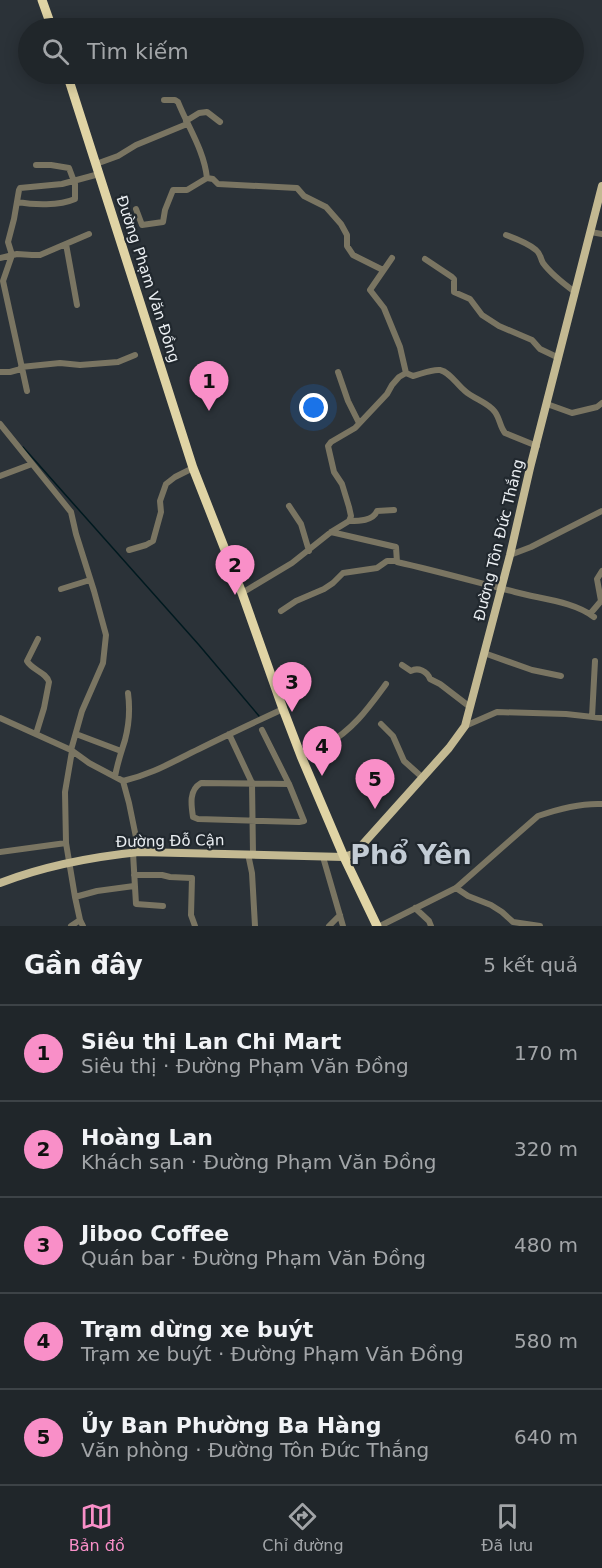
<!DOCTYPE html>
<html lang="vi">
<meta charset="utf-8">
<style>
body{margin:0;font-family:"DejaVu Sans",sans-serif;background:#282e32;color:#f1f3f6}
.you{position:absolute;left:314px;top:408px;width:21px;height:21px;margin:-15px;border:4px solid #fff;border-radius:50%;background:#1a73e8;box-shadow:0 0 0 9px #1a73e833}
.badge{display:grid;place-items:center;width:39px;height:39px;border-radius:50%;background:#f98fc8;color:#111;font-size:20px;font-weight:700}
.pin{position:absolute;translate:-50% -50px;filter:drop-shadow(0 2px 3px #0008)}
.pin::after{content:'';position:absolute;top:32px;width:21px;height:18px;background:inherit;clip-path:polygon(0 0,100% 0,50% 100%)}
.list{margin:0;padding:0;list-style:none}
h2{display:flex;justify-content:space-between;align-items:center;height:78px;margin:0;padding:0 24px;font-size:26px}
h2 small{font-size:20px;font-weight:400;color:#a2a5a8}
.list li{display:grid;grid-template-columns:39px 1fr auto;gap:18px;align-items:center;box-sizing:border-box;height:96px;padding:0 24px;border-top:2px solid #3d4347}
.list b{display:block;font-size:22px;white-space:nowrap}
.list p{margin:0;font-size:20px;white-space:nowrap;color:#a2a5a8}
.list em{font-size:20px;font-style:normal;color:#a2a5a8}
.icon{flex:none;width:33px;height:33px;fill:none;stroke:currentColor;stroke-width:2;stroke-linecap:round;stroke-linejoin:round}
.map{position:relative;flex:none;width:602px;height:926px;overflow:hidden}
.search{position:absolute;background:#20262a;box-shadow:0 3px 15px #0003;left:18px;right:18px;top:18px;height:66px;display:flex;align-items:center;gap:15px;box-sizing:border-box;padding:0 21px;border-radius:33px;color:#a2a5a8;font-size:22px}
.sheet{height:558px;background:#20262a}
nav{display:flex;justify-content:space-around;align-items:center;box-sizing:border-box;height:84px;border-top:2px solid #3d4347;background:#20262a;font-size:16px;color:#a2a5a8}
nav a{display:grid;justify-items:center;gap:3px}
nav .on{color:#f98fc8}
.map>svg:first-child{display:block}
.lines{fill:none;stroke-linecap:round;stroke-linejoin:round}
.stream{stroke:#00191f;stroke-width:1.5}
.minor-tunnel{stroke:#484e54;stroke-width:6;stroke-dasharray:6 3;stroke-linecap:butt}
.minor{stroke:#7a7562;stroke-width:6}
.major{stroke:#c3b992;stroke-width:8}
.highway{stroke:#e0d4a5;stroke-width:9}
.labels{text-anchor:middle;stroke-width:4.5;stroke-linejoin:round;paint-order:stroke}
.street-label{font-size:15px;fill:#eaeef2;stroke:#21282e}
.town-label{font-size:27px;font-weight:bold;fill:#c3ccd5;stroke:#21282e}
</style>
<div class="map">
<svg width="602" height="926" viewBox="0 0 602 926">
<rect width="100%" height="100%" fill="#2b3238"/>
<g class="lines">
<!-- stream -->
<path class="stream" d="M23 447 199 645 259 716"/>
<!-- minor-tunnel -->
<path class="minor-tunnel" d="M313 751 327 744"/>
<!-- minor -->
<path class="minor" d="M164 100H175L178 102C188 127 204 150 207 178
M186 121 199 113 207 112 220 122
M96 164 118 156 136 145 187 124
M207 178 213 179 218 184 297 188 304 196 326 207 341 224 347 235V246L353 255 383 270
M17 202C34 205 59 206 75 199V184L69 168 51 165H36
M136 209 142 225 163 222 165 210 173 190H187L207 178
M591 232 602 234
M506 235C517 239 528 243 536 250 541 254 540 258 543 263 551 274 564 284 575 292
M66 244 77 305
M0 258 17 254 32 255H40L89 234
M392 258 370 290 384 308 400 347 406 373
M425 259 452 277 454 279V292L470 299 482 315 499 326 532 340 540 349 559 358
M21 367 60 363 80 365 118 362 135 355
M0 372H10L21 369
M338 372 348 401 359 423
M406 373 413 376C421 374 432 369 440 370 450 372 457 385 465 391 474 399 489 403 495 412 500 419 500 427 505 433L537 446
M27 391 3 281 12 255 8 242 14 219 19 190 20 188 62 184 99 174
M547 404 572 413 597 407 602 403
M0 424 71 512 76 534 94 591 106 635 103 663 82 711 71 750
M0 476 32 464
M289 506 301 524 309 551
M349 521C359 521 373 521 377 511L394 510
M331 532 396 547 397 562C437 571 476 582 515 592 540 599 573 601 594 617
M129 550 146 545 153 541 161 512 160 501 166 484 175 477 193 468
M510 555 531 547 602 511
M61 589 90 580
M242 593 292 563 331 532 349 521 351 516 349 507 342 484 334 472 328 446 331 442 355 428 387 394 392 385 399 377 406 373
M601 601 597 579 602 571
M281 611 296 601 324 589 333 583 343 573 377 568 387 561H396
M590 614 601 601
M484 653 532 670 561 676
M402 665 411 671C418 667 427 671 430 679L440 684 470 707
M592 717 595 661
M0 718 71 750 89 763 123 781C153 774 172 762 199 749 227 735 255 722 283 709
M381 724 393 736 404 761 423 778
M465 726 497 712 566 714 602 718
M262 730 289 784 304 821 299 822 198 819 193 817C191 804 189 790 201 783L289 784
M36 734 44 708 49 682C46 672 32 670 27 661L38 639
M76 734 121 751
M229 734 252 783 253 854
M327 744C353 730 369 707 386 684
M72 751 65 792 66 843 75 897 80 920 83 926
M301 756 313 751
M115 777C117 764 121 753 125 740 129 725 130 708 128 693
M123 781 129 803 139 852
M0 852 66 843
M133 853 136 904 163 906
M248 854 252 873 255 926
M323 857 343 926
M134 875H162L170 877 192 878 191 915 195 926
M456 888 468 896 491 905 502 912 513 922 540 926
M75 897 97 891 134 886
M415 908 429 921 431 926
M71 926 80 920
M329 926 340 915
M380 926 456 888 538 816C558 809 581 803 602 804"/>
<!-- major -->
<path class="major" d="M0 883C44 866 91 857 139 852L344 857 353 854 363 844 449 748 465 726 510 555 530 468 602 186"/>
<!-- highway -->
<path class="highway" d="M42 0 52 28
M67 74 193 468 242 593 283 709 301 756 344 857 377 926"/>
</g>
<g class="labels">
<!-- street labels -->
<g class="street-label">
<text transform="translate(148 279) rotate(72)" y="5">Đường Phạm Văn Đồng</text>
<text transform="translate(499 540) rotate(-76)" y="5">Đường Tôn Đức Thắng</text>
<text transform="translate(170 841) rotate(-1)" y="5">Đường Đỗ Cận</text>
</g>
<!-- town labels -->
<g class="town-label">
<text x="411" y="864">Phổ Yên</text>
</g>
</g>
</svg>
<div class="you"></div>
<div class="pin badge" style="left:209px;top:411px">1</div>
<div class="pin badge" style="left:235px;top:595px">2</div>
<div class="pin badge" style="left:292px;top:712px">3</div>
<div class="pin badge" style="left:322px;top:776px">4</div>
<div class="pin badge" style="left:375px;top:809px">5</div>
<div class="search"><svg class="icon" aria-label="search" viewBox="0 0 24 24"><circle cx="10" cy="10" r="6"/><path d="M15 15l6 6"/></svg>Tìm kiếm</div>
</div>
<section class="sheet">
<h2>Gần đây<small>5 kết quả</small></h2>
<ul class="list">
<li><span class="badge">1</span><div><b>Siêu thị Lan Chi Mart</b><p>Siêu thị · Đường Phạm Văn Đồng</p></div><em>170 m</em></li>
<li><span class="badge">2</span><div><b>Hoàng Lan</b><p>Khách sạn · Đường Phạm Văn Đồng</p></div><em>320 m</em></li>
<li><span class="badge">3</span><div><b>Jiboo Coffee</b><p>Quán bar · Đường Phạm Văn Đồng</p></div><em>480 m</em></li>
<li><span class="badge">4</span><div><b>Trạm dừng xe buýt</b><p>Trạm xe buýt · Đường Phạm Văn Đồng</p></div><em>580 m</em></li>
<li><span class="badge">5</span><div><b>Ủy Ban Phường Ba Hàng</b><p>Văn phòng · Đường Tôn Đức Thắng</p></div><em>640 m</em></li>
</ul>
</section>
<nav>
<a class="on"><svg class="icon" aria-label="map" viewBox="0 0 24 24"><path d="M3 6l6-2 6 2 6-2v14l-6 2-6-2-6 2zM9 4v14M15 6v14"/></svg>Bản đồ</a>
<a><svg class="icon" aria-label="directions" viewBox="0 0 24 24"><path d="M12 3l9 9-9 9-9-9zM9 14v-3h6M13 9l2 2-2 2"/></svg>Chỉ đường</a>
<a><svg class="icon" aria-label="saved" viewBox="0 0 24 24"><path d="M7 4h10v16l-5-4-5 4z"/></svg>Đã lưu</a>
</nav>
